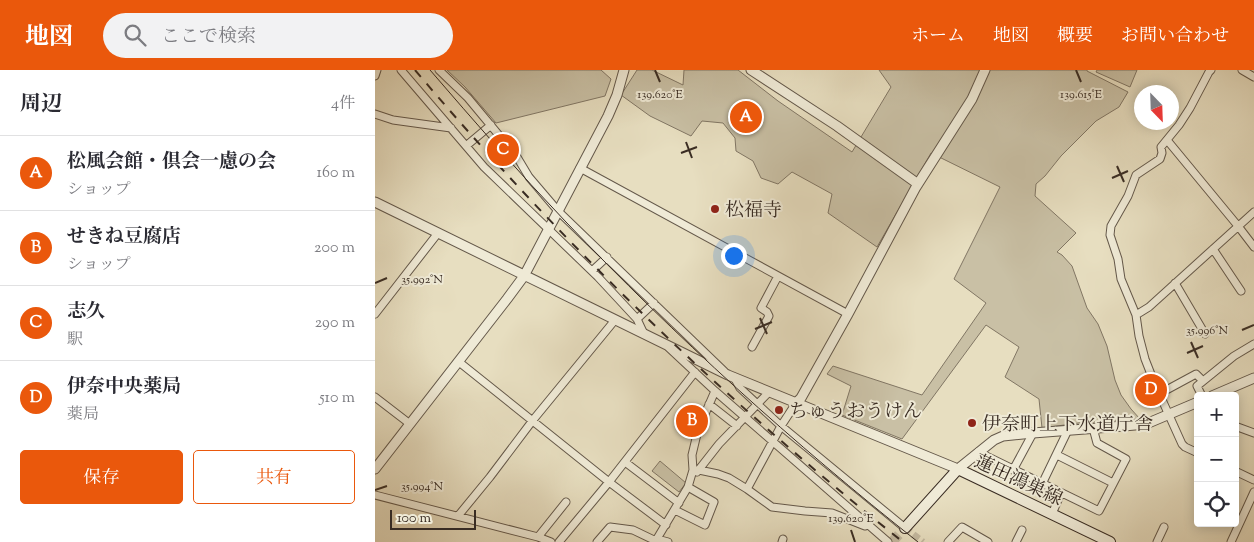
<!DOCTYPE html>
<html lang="ja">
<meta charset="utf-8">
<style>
body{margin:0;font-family:"Sorts Mill Goudy","Noto Serif JP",serif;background:#f2f2f3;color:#2b2b33}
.controls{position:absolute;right:15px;bottom:15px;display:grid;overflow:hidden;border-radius:5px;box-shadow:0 2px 12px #0003}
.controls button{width:45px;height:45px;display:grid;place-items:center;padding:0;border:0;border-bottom:1px solid #e1e1e2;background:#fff;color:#2b2b33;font:25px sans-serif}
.compass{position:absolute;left:759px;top:15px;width:45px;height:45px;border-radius:50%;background:#fff;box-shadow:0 2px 12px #0003;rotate:157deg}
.scale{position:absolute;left:15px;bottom:12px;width:86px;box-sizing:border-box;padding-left:5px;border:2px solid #392c23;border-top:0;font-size:14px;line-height:18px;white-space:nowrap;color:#392c23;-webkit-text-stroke:4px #efead6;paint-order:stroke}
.you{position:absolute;left:358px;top:185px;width:18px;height:18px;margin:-12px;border:4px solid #fff;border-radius:50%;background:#1a73e8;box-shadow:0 0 0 8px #1a73e833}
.badge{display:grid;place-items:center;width:32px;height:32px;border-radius:50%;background:#ea580c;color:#fff;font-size:16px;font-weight:700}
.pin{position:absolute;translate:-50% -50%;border:2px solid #fff;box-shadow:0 1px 5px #0006}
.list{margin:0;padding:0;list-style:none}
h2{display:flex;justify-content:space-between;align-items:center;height:65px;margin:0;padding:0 20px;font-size:21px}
h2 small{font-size:16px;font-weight:400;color:#7c7c81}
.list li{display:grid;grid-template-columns:32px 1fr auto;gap:15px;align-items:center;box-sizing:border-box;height:75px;padding:0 20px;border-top:1px solid #e1e1e2}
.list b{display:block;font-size:19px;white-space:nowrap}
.list p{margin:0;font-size:16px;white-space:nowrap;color:#7c7c81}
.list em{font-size:16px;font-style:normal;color:#7c7c81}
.actions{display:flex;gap:10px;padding:15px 20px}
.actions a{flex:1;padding:11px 0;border:1px solid #ea580c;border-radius:5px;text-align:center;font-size:18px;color:#ea580c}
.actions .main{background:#ea580c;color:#fff}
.icon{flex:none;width:28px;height:28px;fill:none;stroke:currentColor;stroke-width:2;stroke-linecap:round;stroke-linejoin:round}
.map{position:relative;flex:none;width:879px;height:472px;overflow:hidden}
header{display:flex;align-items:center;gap:30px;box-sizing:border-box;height:70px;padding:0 25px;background:#ea580c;color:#fff}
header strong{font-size:24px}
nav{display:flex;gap:28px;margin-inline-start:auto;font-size:18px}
.search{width:350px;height:45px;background:#f2f2f3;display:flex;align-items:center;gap:12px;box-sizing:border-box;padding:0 18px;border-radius:28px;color:#7c7c81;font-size:19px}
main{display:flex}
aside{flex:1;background:#fff}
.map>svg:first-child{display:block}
.green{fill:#c9c0a5;stroke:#817664}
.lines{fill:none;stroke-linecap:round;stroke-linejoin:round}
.minor-tunnel{stroke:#c4baa1;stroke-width:7;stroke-dasharray:7 3.5;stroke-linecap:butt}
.secondary-tunnel{stroke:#c4baa1;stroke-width:10;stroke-dasharray:10 5;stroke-linecap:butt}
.minor-casing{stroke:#64584a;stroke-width:9}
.tertiary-casing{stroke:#64584a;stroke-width:11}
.secondary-casing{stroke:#392c23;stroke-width:12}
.minor{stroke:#efead6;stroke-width:7}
.tertiary{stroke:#efead6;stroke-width:9}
.secondary{stroke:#efead6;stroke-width:10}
.tram{stroke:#392c23;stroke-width:1}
.rail{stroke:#392c23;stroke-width:2;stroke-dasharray:9 9;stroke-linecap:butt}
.ticks{fill:none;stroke:#392c23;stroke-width:2}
.poi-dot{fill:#8f2418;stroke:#efead6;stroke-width:2}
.labels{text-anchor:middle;stroke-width:4;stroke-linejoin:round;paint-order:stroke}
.poi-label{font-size:19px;fill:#392c23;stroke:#efead6;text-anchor:start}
.street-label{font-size:19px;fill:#392c23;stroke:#efead6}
.ticks-label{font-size:12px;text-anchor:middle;fill:#392c23;stroke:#efead6;stroke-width:4;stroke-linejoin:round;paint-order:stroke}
</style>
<header>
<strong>地図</strong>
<div class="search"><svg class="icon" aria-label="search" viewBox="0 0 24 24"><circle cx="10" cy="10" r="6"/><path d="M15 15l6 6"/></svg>ここで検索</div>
<nav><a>ホーム</a><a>地図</a><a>概要</a><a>お問い合わせ</a></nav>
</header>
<main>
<aside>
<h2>周辺<small>4件</small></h2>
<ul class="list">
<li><span class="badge">A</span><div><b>松風会館・倶会一慮の会</b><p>ショップ</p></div><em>160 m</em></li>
<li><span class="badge">B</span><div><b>せきね豆腐店</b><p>ショップ</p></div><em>200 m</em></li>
<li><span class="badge">C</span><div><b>志久</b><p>駅</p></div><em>290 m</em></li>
<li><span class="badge">D</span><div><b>伊奈中央薬局</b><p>薬局</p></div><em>510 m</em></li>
</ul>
<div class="actions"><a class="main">保存</a><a>共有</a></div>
</aside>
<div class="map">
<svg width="879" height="472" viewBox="0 0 879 472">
<rect width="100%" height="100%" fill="#e7dec0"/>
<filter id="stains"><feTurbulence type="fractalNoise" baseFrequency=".004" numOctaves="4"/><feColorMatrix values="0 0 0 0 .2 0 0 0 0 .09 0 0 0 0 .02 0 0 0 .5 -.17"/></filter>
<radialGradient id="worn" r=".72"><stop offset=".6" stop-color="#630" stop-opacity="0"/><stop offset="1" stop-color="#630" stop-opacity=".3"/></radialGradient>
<!-- green -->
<path class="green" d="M72 0H226L236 9 230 26 121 53 90 17Z
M262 0H277L308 15 309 0H363L403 31 477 82 516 17 504 0H712V1L753 22 744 37 721 51 686 86 670 106 661 114 660 126 701 163 682 182 687 185 697 196 712 238 723 254 732 276 740 310 746 325 756 339 765 349 704 353 667 358 664 329 630 307 644 277 611 255 527 369 467 345 476 316 452 304 458 296 547 325 611 233 579 209 625 117 556 83 502 177 453 143 457 124 417 102 403 114 386 108 378 91 361 81 360 68 348 53 327 51 316 66 275 46 246 25Z
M722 0H762L755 17 721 2Z
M285 391 311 413 304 422 277 401Z"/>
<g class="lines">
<!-- minor-tunnel -->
<path class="minor-tunnel" d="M530 458 548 472"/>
<!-- secondary-tunnel -->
<path class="secondary-tunnel" d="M517 472 530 458"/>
<!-- minor casing -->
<g class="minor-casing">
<path id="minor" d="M26 0 109 97 223 207 262 249 269 264
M64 0 93 28 142 87 154 107 183 141 349 301
M867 0 879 7
M0 6 2 0
M0 44 18 50 76 58
M792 70 863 156 879 177
M91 76 116 55
M205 98 473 244
M838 179 866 221
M217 201 232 187
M800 213 830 264
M0 244 63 163
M761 245 774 237 879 142
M262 249 279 233
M377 277 394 246 392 242 386 238 403 206
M294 278 340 321 513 472
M84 292 234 412 291 455
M359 307 365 318 406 356 530 458
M784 324 821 304 828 311
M827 326 822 316 859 286 879 274
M0 327 35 354
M334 334 362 356
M860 356 879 363
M603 382 724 441 751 389 722 373 718 358
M823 383 810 377 807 374 779 312 770 289 764 266 761 245 746 209 743 189 735 165 736 156 753 126 761 105 785 89 787 83 786 77 804 55 815 38 834 2 836 0
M682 385 738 413
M250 392 304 433
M318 400H324L343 404 354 408 372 419 397 437 430 441 457 443 490 456
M638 400 658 363
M860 401 879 410
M322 402 344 374 394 322
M667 414 693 360
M372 419 406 356 421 333
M0 425 163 467 176 472
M300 440 330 455 339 432 313 417
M677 444 686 423
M83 446 115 407 158 350 240 250
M163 467 191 432
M282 469 293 472
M184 472 234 412 320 302
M222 472 235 457 258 460 281 471
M280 472 313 417 318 400 317 385 323 360 340 321
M407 472 408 469
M573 472 587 457 613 472
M641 472 647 460
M782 472 789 457
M856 472 879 422"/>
</g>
<!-- tertiary casing -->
<g class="tertiary-casing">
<path id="tertiary" d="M376 0 462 56 543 114
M0 132 353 305 583 399 619 370 628 366 658 363 749 356 771 354 823 332
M837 326 879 308
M421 333 426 328 473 244 541 117 597 29 610 0
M0 399 132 229 149 206 233 46 242 25 249 0"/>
</g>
<!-- secondary casing -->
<g class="secondary-casing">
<path id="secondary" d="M530 458 583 399 735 472"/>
</g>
<!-- minor -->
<use href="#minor" class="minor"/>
<!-- tertiary -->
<use href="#tertiary" class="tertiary"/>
<!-- secondary -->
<use href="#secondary" class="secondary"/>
<!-- tram -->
<path class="tram" d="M55 0C99 51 144 103 191 152 301 267 418 373 543 472"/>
<!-- rail -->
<path class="rail" d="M40 0C186 173 350 331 528 472"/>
</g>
<!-- ticks -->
<path class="ticks" d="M280 0 285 12M701 0 706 12M311 72 317 88M306 83 322 77M742 96 749 112M737 108 753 101M0 213 12 208M385 248 392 264M380 259 397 252M867 260 879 255M816 272 823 288M812 283 828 276M0 420 12 416M476 460 480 472"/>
<!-- markers -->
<g class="poi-dot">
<circle cx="340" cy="139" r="5"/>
<circle cx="404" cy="340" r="5"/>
<circle cx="597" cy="353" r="5"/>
</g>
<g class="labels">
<!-- poi labels -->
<g class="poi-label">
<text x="350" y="146">松福寺</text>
<text x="414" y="347">ちゅうおうけん</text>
<text x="607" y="360">伊奈町上下水道庁舎</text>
</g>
<!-- street labels -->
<g class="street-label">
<text transform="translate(644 409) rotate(25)" y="7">蓮田鴻巣線</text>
</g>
</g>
<g class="ticks-label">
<text x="285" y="28">139.620°E</text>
<text x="706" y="28">139.615°E</text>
<text x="47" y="213">35.992°N</text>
<text x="832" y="264">35.996°N</text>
<text x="47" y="420">35.994°N</text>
<text x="476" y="452">139.620°E</text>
</g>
<rect width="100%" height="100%" filter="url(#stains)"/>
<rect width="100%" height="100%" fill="url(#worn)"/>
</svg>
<div class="controls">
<button>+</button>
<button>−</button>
<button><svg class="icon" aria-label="locate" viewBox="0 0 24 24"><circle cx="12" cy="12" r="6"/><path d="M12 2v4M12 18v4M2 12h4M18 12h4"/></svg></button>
</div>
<svg class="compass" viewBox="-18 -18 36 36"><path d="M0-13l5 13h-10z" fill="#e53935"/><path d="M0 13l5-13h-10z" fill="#7c7c81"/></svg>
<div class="scale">100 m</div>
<div class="you"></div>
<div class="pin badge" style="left:371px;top:47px">A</div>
<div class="pin badge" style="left:317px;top:351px">B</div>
<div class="pin badge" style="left:128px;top:80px">C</div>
<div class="pin badge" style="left:776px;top:320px">D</div>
</div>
</main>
